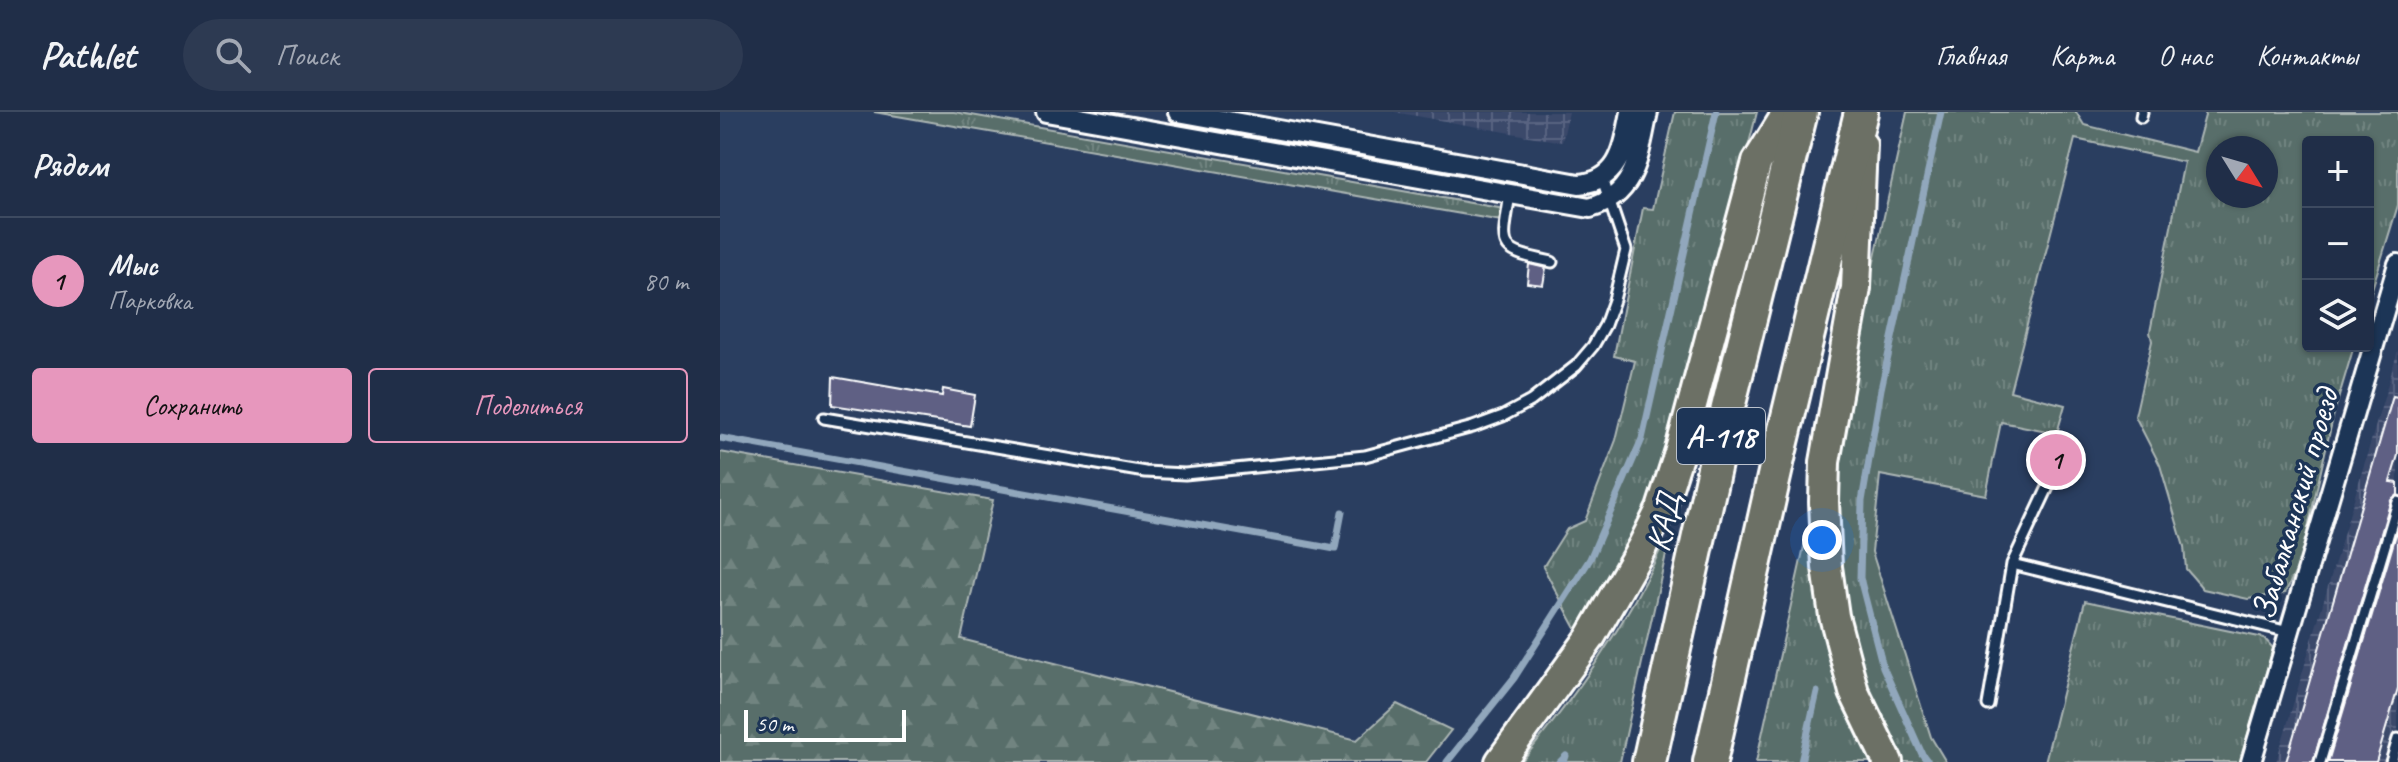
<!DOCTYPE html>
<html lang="ru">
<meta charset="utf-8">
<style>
body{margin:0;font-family:Caveat,sans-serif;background:#2d3a52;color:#f1f3f6}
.controls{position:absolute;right:24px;top:24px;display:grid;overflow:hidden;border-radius:8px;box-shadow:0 2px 6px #0004}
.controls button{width:72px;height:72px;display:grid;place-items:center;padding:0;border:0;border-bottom:2px solid #3d4a60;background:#202e48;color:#f1f3f6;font:40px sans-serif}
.compass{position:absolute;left:1486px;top:24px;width:72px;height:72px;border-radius:50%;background:#202e48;box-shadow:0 2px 6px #0004;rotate:127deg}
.scale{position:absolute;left:24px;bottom:20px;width:162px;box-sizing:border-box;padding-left:8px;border:4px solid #fff;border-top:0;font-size:22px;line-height:28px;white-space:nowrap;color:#fff;-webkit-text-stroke:6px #1d3557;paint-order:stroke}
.you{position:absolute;left:1102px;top:428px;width:28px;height:28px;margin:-20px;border:6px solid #fff;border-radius:50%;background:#1a73e8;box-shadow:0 0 0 12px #1a73e833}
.badge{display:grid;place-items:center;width:52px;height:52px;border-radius:50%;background:#e797bd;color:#111;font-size:26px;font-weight:700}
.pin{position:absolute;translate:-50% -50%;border:4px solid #fff;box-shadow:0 2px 8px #0006}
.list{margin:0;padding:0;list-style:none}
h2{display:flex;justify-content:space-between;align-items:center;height:104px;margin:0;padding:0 32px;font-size:34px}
h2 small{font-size:26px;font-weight:400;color:#a2a8b4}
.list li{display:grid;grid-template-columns:52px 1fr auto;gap:24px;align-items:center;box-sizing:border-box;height:128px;padding:0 32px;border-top:2px solid #3d4a60}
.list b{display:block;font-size:30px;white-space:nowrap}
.list p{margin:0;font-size:26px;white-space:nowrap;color:#a2a8b4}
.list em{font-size:26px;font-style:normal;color:#a2a8b4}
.actions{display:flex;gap:16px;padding:24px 32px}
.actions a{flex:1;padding:18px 0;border:2px solid #e797bd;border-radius:8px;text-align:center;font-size:28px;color:#e797bd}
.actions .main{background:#e797bd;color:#111}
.icon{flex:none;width:44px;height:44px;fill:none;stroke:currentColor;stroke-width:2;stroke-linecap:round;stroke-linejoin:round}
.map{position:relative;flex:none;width:1678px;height:650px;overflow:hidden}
header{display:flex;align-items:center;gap:48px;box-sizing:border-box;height:112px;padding:0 40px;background:#202e48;border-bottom:2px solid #3d4a60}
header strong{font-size:38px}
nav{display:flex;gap:44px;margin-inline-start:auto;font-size:28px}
.search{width:560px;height:72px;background:#2d3a52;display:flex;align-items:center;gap:20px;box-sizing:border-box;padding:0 28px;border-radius:44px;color:#a2a8b4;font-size:30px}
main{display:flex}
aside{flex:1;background:#202e48}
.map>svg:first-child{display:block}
.industrial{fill:url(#industrial-grid)}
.grass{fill:url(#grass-tufts);stroke:#acb6b4;stroke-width:2;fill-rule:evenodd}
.forest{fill:url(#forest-firs);stroke:#acb6b4;stroke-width:2}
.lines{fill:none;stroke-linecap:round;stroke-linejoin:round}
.stream{stroke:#91a7bc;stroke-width:7}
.building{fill:#5e6084;stroke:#fff;stroke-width:2}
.service-casing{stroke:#fff;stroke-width:15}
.minor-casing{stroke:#fff;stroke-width:24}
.primary-casing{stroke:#fff;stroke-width:34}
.motorway-casing{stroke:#fff;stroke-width:38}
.service{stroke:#1d3557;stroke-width:9}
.minor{stroke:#1d3557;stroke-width:18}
.primary{stroke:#6c7065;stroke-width:28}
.motorway{stroke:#6c7065;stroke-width:32}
.labels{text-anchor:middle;stroke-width:7;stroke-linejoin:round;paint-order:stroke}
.shield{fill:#1d3557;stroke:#bbc2cd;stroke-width:2}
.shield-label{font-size:32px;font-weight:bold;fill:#fff}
.street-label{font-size:34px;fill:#fff;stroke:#1d3557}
</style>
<header>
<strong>Pathlet</strong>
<div class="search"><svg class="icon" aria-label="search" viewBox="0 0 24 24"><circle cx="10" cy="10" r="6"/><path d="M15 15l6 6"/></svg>Поиск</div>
<nav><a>Главная</a><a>Карта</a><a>О нас</a><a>Контакты</a></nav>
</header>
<main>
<aside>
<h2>Рядом<small></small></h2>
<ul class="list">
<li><span class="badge">1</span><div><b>Мыс</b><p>Парковка</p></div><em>80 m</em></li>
</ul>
<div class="actions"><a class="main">Сохранить</a><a>Поделиться</a></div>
</aside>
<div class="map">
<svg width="1678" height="650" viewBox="0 0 1678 650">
<defs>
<pattern id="industrial-grid" width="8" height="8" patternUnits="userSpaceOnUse" patternTransform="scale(2)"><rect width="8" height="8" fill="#3a486b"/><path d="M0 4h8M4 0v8" fill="none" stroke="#586381"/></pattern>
<pattern id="grass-tufts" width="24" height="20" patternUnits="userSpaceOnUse" patternTransform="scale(2)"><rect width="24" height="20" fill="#586e6a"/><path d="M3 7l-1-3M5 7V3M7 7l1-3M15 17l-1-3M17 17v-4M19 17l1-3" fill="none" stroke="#718480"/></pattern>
<pattern id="forest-firs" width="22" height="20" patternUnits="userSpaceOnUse" patternTransform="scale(2)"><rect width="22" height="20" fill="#586e6a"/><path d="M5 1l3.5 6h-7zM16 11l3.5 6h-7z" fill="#718480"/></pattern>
</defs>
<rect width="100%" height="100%" fill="#2a3e60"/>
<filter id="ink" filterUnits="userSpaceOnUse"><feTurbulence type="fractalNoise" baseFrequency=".0125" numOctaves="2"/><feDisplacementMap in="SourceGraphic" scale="16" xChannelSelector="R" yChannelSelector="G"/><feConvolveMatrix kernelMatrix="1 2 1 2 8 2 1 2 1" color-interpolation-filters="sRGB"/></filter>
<g filter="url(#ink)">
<!-- industrial -->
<path class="industrial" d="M674 0H849L842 30Z
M1678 238V650H1556Z"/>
<!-- grass -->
<path class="grass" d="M154 0H234L779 96 783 101 782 109Z
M955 0H1037L962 295 923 409 860 524 823 455 847 417 865 409 896 328 915 249 894 244 923 96 933 97Z
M1187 0H1356L1364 13 1475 40 1486 0H1678V93L1648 190V30H1588V234H1634L1614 301 1580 451 1565 481 1528 487 1483 477 1466 457 1464 435 1440 353 1415 304 1432 229 1430 220 1464 50 1355 27 1290 279 1345 293 1337 321 1281 310 1266 383 1160 363 1152 440 1211 625 1226 650H1181L1151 585 1131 525 1117 430 1118 331 1127 272ZM1498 36H1546V84H1498Z
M1085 430 1092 432 1106 536 1142 633 1153 650H1036Z
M943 432 948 433 900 650H801C856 583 907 512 943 432Z
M1365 489 1544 526 1553 536 1520 650H1325Z"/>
<!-- forest -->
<path class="forest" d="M0 340 273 388 241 527 637 628 677 592 731 618 706 650H0Z"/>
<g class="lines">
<!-- stream -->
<path class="stream" d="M0 326 615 437 622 400
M727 650 794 566 870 447 922 327 996 0
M840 650 846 644 844 650
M1081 650 1097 580
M1208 650 1202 642 1163 555 1140 466 1142 389 1161 277 1221 0"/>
</g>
<!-- building -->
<path class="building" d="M809 152 826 156 823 173 807 171Z
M113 265 222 284 223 277 255 283 250 314 112 293Z
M1673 284 1678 285V343L1670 370 1678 371V383L1671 388 1593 650H1566Z
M1678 416V576L1656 650H1608Z"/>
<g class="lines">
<!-- service casing -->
<g class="service-casing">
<path id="service" d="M1421 5 1422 0
M790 82C782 137 775 138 832 150
M104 306 425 360 465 362 645 344 753 315 783 304 811 289 856 254 873 234 885 213 894 188 906 138 882 67
M1292 452 1569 520
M1268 593 1292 452 1330 371
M1600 650 1678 390
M1671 650 1678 627"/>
</g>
<!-- minor casing -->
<g class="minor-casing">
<path id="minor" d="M326 0 870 96C917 83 919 41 928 0
M458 0 859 72C901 69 904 34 911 0
M1531 650 1678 152"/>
</g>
<!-- primary casing -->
<g class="primary-casing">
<path id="primary" d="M1142 33 1136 176 1105 350 1104 390 1107 455 1114 504 1134 580 1168 650
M780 650 870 526 922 435 941 397 960 338 1037 50 1068 0"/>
</g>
<!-- motorway casing -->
<g class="motorway-casing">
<path id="motorway" d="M929 650 1002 320 1081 0
M990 650 1060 338 1141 0"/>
</g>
<!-- service -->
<use href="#service" class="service"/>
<!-- minor -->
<use href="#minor" class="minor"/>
<!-- primary -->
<use href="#primary" class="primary"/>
<!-- motorway -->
<use href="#motorway" class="motorway"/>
</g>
</g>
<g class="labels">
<!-- shield labels -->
<rect class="shield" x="957" y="296" width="88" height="56" rx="6"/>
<g class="shield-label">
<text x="1001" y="335">А-118</text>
</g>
<!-- street labels -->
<g class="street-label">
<text transform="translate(1574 392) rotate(-74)" y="12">Забалканский проезд</text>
<text transform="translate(943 410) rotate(-77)" y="12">КАД</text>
</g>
</g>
</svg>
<div class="controls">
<button>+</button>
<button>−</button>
<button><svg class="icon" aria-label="layers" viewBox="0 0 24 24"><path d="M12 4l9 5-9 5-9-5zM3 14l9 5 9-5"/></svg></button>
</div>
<svg class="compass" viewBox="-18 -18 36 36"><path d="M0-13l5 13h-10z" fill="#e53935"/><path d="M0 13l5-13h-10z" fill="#a2a8b4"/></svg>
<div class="scale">50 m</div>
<div class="you"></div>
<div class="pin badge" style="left:1336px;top:348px">1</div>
</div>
</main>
